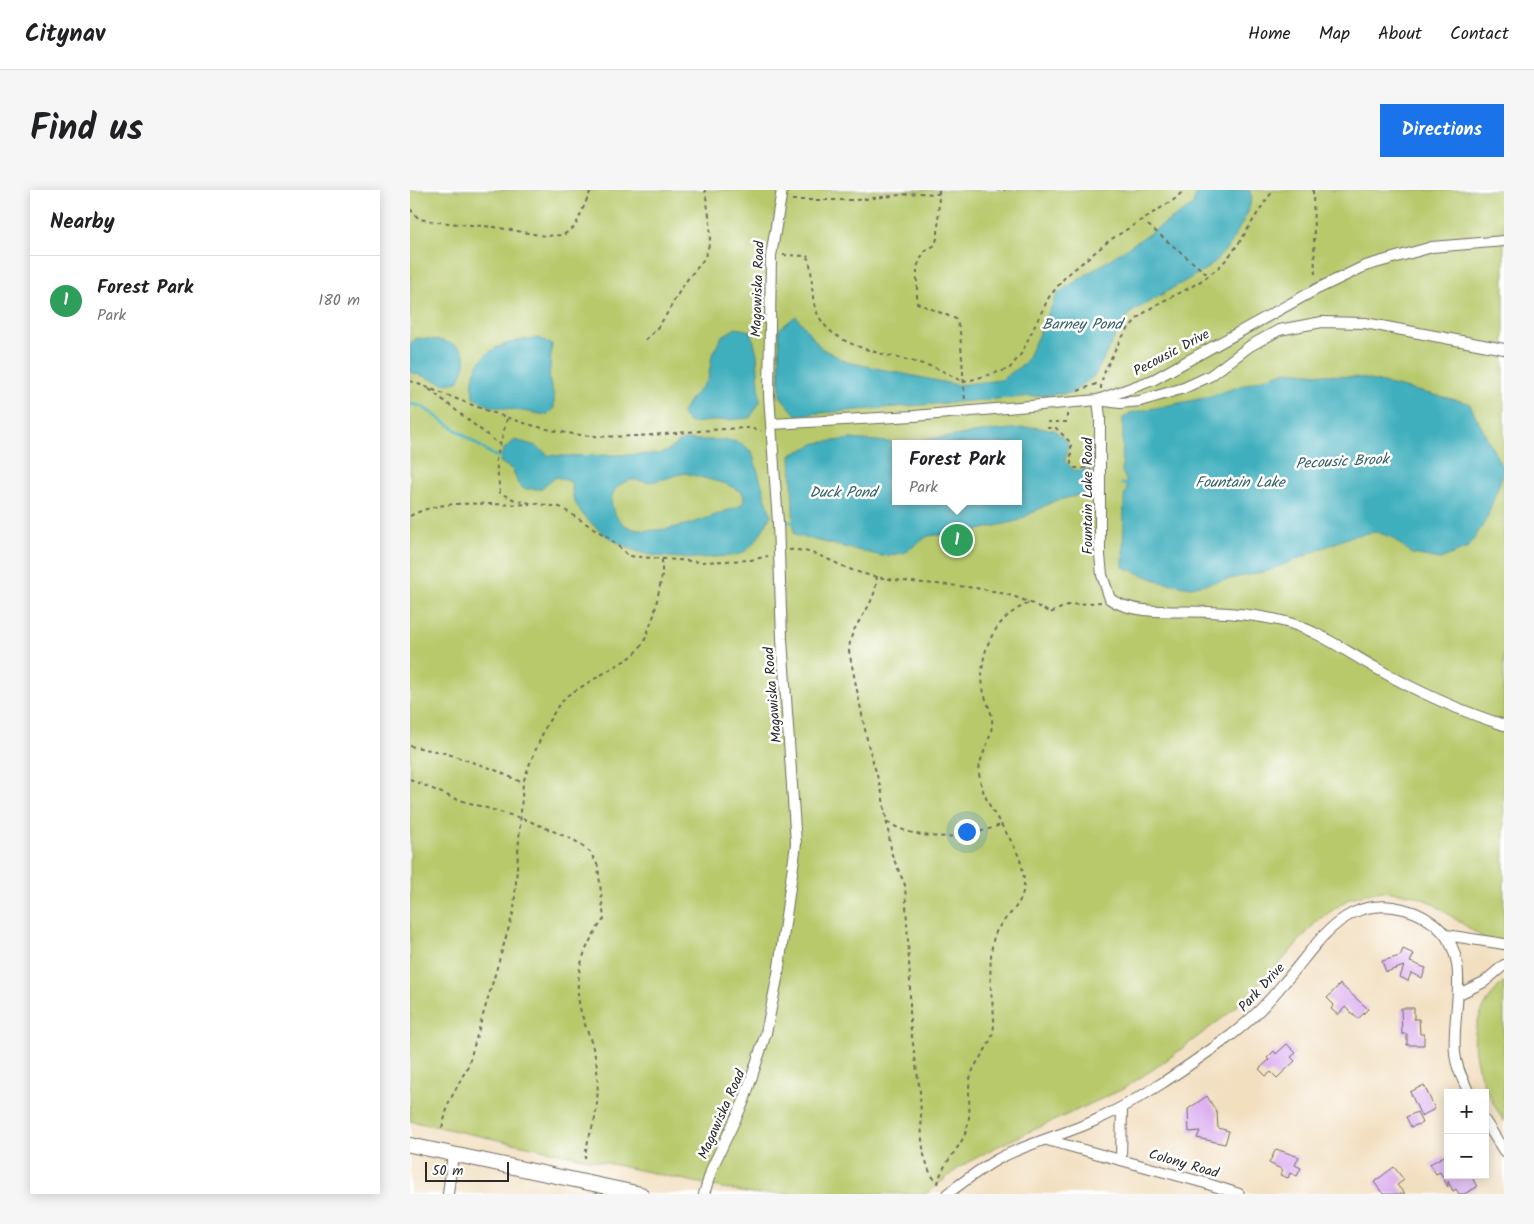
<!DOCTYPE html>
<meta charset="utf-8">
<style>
body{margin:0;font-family:Kalam,sans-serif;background:#f6f6f6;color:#202124}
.controls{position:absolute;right:15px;bottom:15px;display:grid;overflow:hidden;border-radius:0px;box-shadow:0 2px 12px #0003}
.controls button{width:45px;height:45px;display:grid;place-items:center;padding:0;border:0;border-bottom:1px solid #e0e0e0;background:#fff;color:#202124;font:25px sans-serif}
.scale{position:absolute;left:15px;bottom:12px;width:84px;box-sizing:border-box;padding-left:5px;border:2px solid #2b2b2b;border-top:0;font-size:14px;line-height:18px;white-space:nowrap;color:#2b2b2b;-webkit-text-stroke:4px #fff;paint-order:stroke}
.you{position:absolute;left:556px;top:641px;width:18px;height:18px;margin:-12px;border:4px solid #fff;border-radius:50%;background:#1a73e8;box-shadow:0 0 0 8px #1a73e833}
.badge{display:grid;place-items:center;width:32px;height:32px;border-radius:50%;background:#1a73e8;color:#fff;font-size:16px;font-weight:700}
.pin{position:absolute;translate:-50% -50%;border:2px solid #fff;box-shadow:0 1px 5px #0006}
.popup{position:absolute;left:482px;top:250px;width:130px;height:65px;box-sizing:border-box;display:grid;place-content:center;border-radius:0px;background:#fff;filter:drop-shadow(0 1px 4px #0005);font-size:16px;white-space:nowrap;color:#757577}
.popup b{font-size:19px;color:#202124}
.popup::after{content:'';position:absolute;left:50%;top:100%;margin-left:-10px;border:10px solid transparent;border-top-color:#fff}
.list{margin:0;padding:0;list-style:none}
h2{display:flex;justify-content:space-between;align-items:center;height:65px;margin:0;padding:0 20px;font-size:21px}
h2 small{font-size:16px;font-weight:400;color:#757577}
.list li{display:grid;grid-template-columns:32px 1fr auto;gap:15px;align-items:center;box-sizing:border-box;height:90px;padding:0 20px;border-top:1px solid #e0e0e0}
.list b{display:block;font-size:19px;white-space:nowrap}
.list p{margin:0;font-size:16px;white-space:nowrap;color:#757577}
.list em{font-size:16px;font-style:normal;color:#757577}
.map{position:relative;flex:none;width:1094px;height:1004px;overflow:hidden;border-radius:0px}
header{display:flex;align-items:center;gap:30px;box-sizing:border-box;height:70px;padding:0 25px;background:#fff;border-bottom:1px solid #e0e0e0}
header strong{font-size:24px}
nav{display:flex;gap:28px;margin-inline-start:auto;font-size:18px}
.intro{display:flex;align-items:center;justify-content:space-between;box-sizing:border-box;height:120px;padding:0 30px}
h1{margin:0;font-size:35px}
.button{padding:12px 22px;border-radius:0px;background:#1a73e8;color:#fff;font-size:18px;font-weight:700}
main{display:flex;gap:30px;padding:0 30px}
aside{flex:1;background:#fff;border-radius:0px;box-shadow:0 2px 12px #0003}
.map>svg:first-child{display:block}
.green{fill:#b8c96c;stroke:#727a4c;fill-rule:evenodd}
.water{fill:#40afbd;stroke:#366d74;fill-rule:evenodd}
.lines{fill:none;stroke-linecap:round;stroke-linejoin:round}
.stream{stroke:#40afbd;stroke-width:3}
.building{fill:#dbadef}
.street-casing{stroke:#716a5f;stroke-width:12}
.secondary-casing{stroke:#716a5f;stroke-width:16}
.path{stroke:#716a5f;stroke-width:2;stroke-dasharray:4 4;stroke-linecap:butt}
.street{stroke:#fff;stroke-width:10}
.secondary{stroke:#fff;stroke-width:14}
.labels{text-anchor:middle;stroke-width:5;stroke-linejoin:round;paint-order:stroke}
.street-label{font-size:14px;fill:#2b2b2b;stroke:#fff}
.water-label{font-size:15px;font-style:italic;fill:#336065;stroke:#fff}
</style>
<header>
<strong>Citynav</strong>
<nav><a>Home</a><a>Map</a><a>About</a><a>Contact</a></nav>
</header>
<div class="intro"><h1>Find us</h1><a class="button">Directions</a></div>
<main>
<aside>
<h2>Nearby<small></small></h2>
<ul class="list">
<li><span class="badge" style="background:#2e9e5b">1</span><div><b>Forest Park</b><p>Park</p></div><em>180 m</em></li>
</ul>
</aside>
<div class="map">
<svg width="1094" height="1004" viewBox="0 0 1094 1004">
<rect width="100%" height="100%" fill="#fff"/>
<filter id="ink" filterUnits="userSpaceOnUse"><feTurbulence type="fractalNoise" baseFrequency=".02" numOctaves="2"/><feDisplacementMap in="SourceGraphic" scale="10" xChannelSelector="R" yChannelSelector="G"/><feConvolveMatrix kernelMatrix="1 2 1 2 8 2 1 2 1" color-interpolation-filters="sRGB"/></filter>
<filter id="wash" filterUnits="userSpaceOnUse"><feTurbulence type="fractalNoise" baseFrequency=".0096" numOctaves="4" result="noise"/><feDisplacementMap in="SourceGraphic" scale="20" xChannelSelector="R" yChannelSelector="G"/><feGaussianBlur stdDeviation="1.12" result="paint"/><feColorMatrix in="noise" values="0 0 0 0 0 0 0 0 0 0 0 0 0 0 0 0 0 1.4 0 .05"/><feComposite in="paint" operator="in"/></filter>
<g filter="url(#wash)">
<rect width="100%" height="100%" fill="#f2dfc0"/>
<!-- green -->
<path class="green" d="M0 0H1094V762L1022 713 1004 705 972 701 940 708 907 731 862 782 818 824 754 872 713 899 584 958 550 977 516 1004H341L0 931ZM486 254H608V311H486Z
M1094 791V932C1064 881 1046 840 1094 791Z"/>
<!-- water -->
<path class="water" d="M787 0H839L842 7 838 22 820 55 801 76 720 123 707 143 685 185 662 203 386 225 370 206 369 139 386 126 411 158 437 172 547 195 591 190 615 173 648 103 783 15Z
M326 138 341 141 347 164 350 212 340 228 280 233 271 224 282 207 298 190 302 165 312 146Z
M6 148C21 149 60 150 55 174 54 180 50 187 48 192L36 194 0 182V155Z
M129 148 142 154 139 188 144 206V218L137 225 80 216 63 208C57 162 92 151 129 148Z
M877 181 952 188 1059 213 1094 281 1076 330 1058 358 1030 369 1002 364 981 347 966 342 942 346 858 381 781 397 751 392 713 377 714 306C719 297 717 290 712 282L713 228 720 223 794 208Z
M622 237 645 240 658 253 655 271 664 280H681L682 302 644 311 607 331 560 342 518 346 494 363 472 366 384 345 381 265 406 253 440 249 493 253 571 242ZM486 254H608V311H486Z
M105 250 126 256 138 265 153 266 248 264 255 262 273 250H317L331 253 342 262 361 325C354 338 346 354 334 362 326 367 313 366 304 367 283 369 256 368 236 364 209 357 172 334 163 307 162 302 162 296 161 292L146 287 130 299H114L108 294 103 280 90 272 93 260ZM275 283 316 294 333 303 334 311 330 316C298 327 265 343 229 340 202 337 189 300 218 291 225 288 231 292 237 292 250 291 263 286 275 283Z"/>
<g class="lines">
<!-- stream -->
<path class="stream" d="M0 214 11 216 83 265 96 268
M712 294H720
M377 332H386"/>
</g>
<g id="blocks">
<!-- building -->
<path class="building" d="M993 759 1004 764 1000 772 1016 778 1012 788 1001 783 998 791 990 787 994 776 976 782 972 771 990 766Z
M930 794 958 819 948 829 935 817 928 825 921 819 924 815 917 808Z
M991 818H1004V829H1009L1010 844H1014V855H997V844H992Z
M877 854 886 863 881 867 885 871 867 888 861 882 856 886 849 879 859 870 857 868 864 861 866 864Z
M1014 895 1025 919 1011 926 1000 902Z
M797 906 807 923 808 938 819 941 815 954 787 948 790 941 779 942 778 919Z
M1007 922 1012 933 1001 937 996 927Z
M866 959 889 967 885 975 891 978 887 986 880 983 878 988 870 985 873 980 859 973Z
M1034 966 1038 973V985H1061L1067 997 1054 1004H1049L1046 999 1043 1001 1038 991V997L1030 982 1026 984 1020 974Z
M984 977 994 990 987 995 995 1004H973L964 992Z"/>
</g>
</g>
<g filter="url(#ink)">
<use href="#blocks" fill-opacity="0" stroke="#716a5f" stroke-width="1"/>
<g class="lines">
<!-- street casing -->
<g class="street-casing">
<path id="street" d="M1094 159 955 133 912 132 869 140 840 156 800 186 774 198 730 211 710 213 688 210 690 228V365L692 385 700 409C724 426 772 420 800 422 824 423 848 425 872 431 906 439 935 461 966 478 1006 501 1050 521 1094 535
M362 234 504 226 688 210 743 190 905 100 955 76 1022 57 1094 51
M1036 745 1094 754
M1049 804 1074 792 1094 775
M1075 931 1094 961
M637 950 795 993 829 1004
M711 969 712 917
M38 1004 43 964
M294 1004 302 978 334 911 356 843 368 784 386 654 372 449 368 333 359 205 361 66 372 0
M537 1004C553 992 570 979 588 969 618 953 653 945 684 931 730 910 771 881 812 852 835 836 855 816 873 794 895 770 913 738 943 723 968 711 1001 716 1023 733 1065 765 1041 819 1045 863 1046 877 1053 890 1059 903"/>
</g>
<!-- secondary casing -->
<g class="secondary-casing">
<path id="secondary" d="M0 955 231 1004"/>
</g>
<!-- path -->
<path class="path" d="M529 0 528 45 525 55 514 62 507 77V113L546 129 550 141 555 211
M586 0H595
M903 0 905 88
M382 10H446L508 3 529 4
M0 19 9 29 27 32 84 37 135 46 153 45 165 37 181 0
M738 35 798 85
M373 65 397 66C406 84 397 109 411 130 430 161 490 166 523 177 534 181 543 187 554 192L599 179 611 164 639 107 656 86 700 50 765 9 774 0
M235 150C255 134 261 113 275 93 284 79 295 74 299 54 303 37 297 17 295 0
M0 191C60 213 117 241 182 246 234 249 287 239 339 238L351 241
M19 199 90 255
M691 199C691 187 697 177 702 166 731 103 769 115 811 75 833 53 844 24 864 0
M668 201 686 194 691 197
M657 224V232H638V238H646L661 253V274L665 278H681
M97 229 86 270 90 303 107 311 150 317 199 348 219 366 292 372 341 370 358 366
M0 326C37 306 79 317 120 314
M379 360C405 358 426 376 451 383 516 401 579 386 640 423L658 415 691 412
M467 386C466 392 466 400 463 406 455 428 440 436 439 461L458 554 472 603 482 665 495 695 500 791V833L510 902 512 950 514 965 520 983 528 994
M0 556 35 563 83 579 113 593
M0 589 43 608 117 630 164 650 180 662 188 676 194 729C174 755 163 785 170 818 175 838 185 857 187 878 188 893 188 913 185 928 181 942 176 954 175 969
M477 632C511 653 555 649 590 635
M32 938 39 912 58 876 104 720 113 593 120 573 136 536 148 516 158 505 224 465 234 452 244 425 252 386V369
M528 994C532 971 551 960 557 938 562 922 557 905 560 889 564 871 579 860 583 842 586 828 582 814 581 800 580 786 580 766 583 751 587 728 614 721 614 693 614 653 578 628 570 590 565 568 584 551 582 528 581 520 576 511 574 503 566 465 584 425 622 412"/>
<!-- street -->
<use href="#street" class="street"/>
<!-- secondary -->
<use href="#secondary" class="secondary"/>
</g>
</g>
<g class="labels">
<!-- street labels -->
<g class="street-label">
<text transform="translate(347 99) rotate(-88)" y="5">Magawiska Road</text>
<text transform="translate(761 162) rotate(-28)" y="5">Pecousic Drive</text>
<text transform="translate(677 306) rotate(-90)" y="5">Fountain Lake Road</text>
<text transform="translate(362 505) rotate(-95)" y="5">Magawiska Road</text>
<text transform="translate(851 797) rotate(-47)" y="5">Park Drive</text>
<text transform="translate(311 924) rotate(-66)" y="5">Magawiska Road</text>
<text transform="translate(774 973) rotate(16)" y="5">Colony Road</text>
</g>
<!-- water labels -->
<g class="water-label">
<text x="672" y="139">Barney Pond</text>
<text transform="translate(932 271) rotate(-3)" y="5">Pecousic Brook</text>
<text x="830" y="297">Fountain Lake</text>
<text x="433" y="307">Duck Pond</text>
</g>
</g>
</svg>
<div class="controls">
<button>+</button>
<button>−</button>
</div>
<div class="scale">50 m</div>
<div class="you"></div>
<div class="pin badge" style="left:547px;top:350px;background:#2e9e5b">1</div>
<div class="popup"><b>Forest Park</b>Park</div>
</div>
</main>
